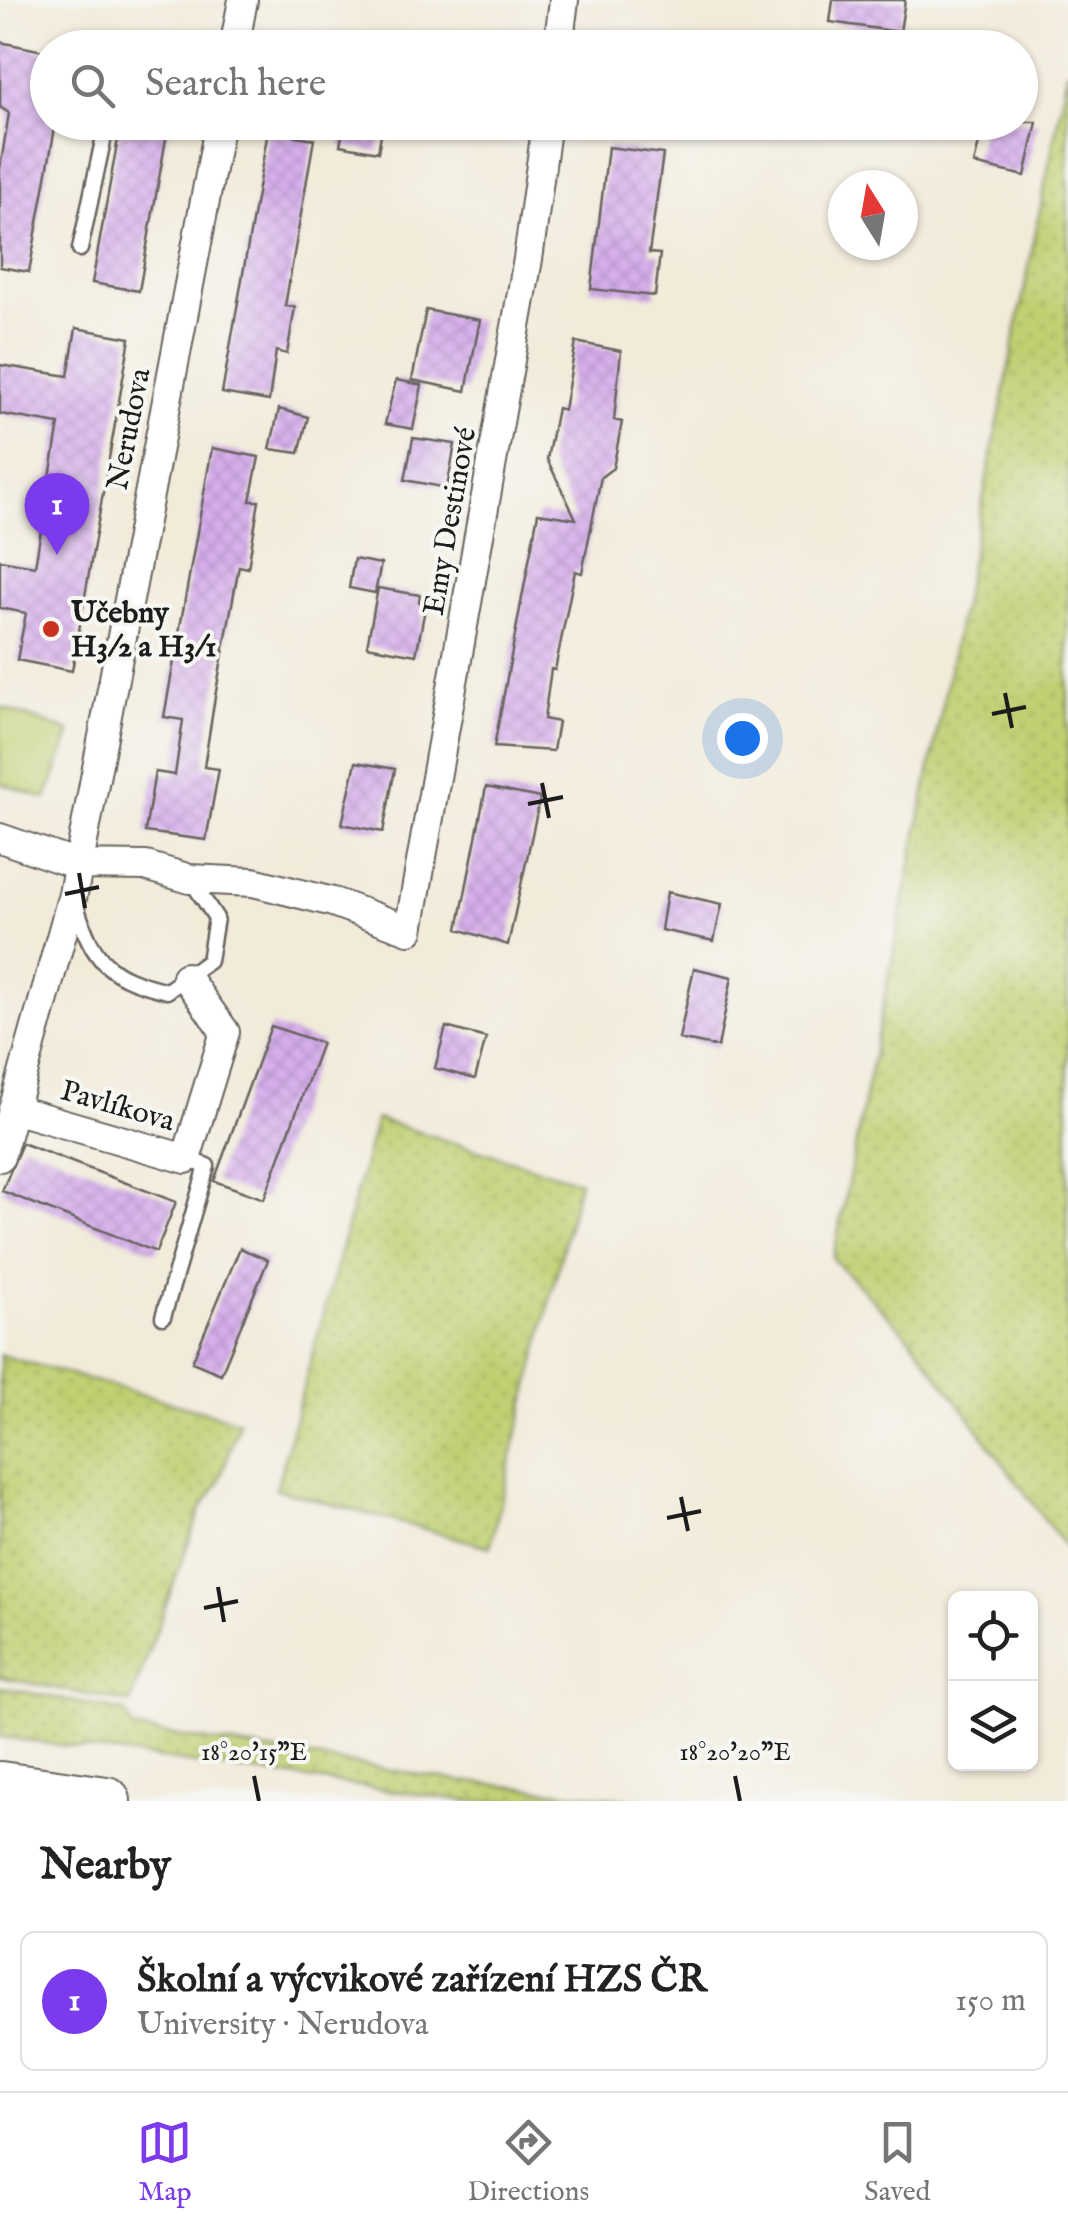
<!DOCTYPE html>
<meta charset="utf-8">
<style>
body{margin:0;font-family:"IM FELL English",serif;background:#f2f2f2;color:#222}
.controls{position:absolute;right:30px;bottom:30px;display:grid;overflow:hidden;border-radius:15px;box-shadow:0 2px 8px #0004}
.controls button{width:90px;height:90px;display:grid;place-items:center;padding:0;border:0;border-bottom:2px solid #e0e0e0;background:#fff;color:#222;font:50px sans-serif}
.compass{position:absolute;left:828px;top:170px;width:90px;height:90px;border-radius:50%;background:#fff;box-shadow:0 2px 8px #0004;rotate:349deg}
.you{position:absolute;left:742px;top:738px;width:35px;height:35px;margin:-25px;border:8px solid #fff;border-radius:50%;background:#1a73e8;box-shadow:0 0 0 15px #1a73e833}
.badge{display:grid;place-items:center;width:65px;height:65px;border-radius:50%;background:#7c3aed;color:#fff;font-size:32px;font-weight:700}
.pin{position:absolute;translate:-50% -82px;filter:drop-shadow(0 2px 5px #0008)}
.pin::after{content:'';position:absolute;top:52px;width:35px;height:30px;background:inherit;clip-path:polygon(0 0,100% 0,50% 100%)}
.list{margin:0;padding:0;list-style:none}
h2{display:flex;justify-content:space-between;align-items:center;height:130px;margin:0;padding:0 40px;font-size:42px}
h2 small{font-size:32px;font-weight:400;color:#767676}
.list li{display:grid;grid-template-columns:65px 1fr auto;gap:30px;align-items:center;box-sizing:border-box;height:140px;margin:0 20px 20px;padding:0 20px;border:2px solid #e0e0e0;border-radius:15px}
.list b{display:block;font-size:38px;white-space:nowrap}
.list p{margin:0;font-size:32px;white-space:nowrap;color:#767676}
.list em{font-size:32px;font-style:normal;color:#767676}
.icon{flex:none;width:55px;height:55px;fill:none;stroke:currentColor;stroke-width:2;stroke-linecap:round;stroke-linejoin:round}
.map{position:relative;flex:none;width:1068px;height:1801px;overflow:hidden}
.search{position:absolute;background:#fff;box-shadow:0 2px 8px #0004;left:30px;right:30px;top:30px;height:110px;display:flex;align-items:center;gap:25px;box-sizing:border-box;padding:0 35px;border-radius:55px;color:#767676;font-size:38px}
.sheet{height:290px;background:#fff}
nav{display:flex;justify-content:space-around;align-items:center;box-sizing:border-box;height:140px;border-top:2px solid #e0e0e0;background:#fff;font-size:28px;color:#767676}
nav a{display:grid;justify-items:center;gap:5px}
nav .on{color:#7c3aed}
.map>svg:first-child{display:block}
.grass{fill:url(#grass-dots);stroke:#6e7647;stroke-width:2.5}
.pitch{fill:#c0d072;stroke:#6e7647;stroke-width:2.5}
.building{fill:url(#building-cross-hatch)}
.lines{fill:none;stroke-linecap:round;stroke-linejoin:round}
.service-casing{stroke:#67645e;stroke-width:19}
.minor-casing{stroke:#67645e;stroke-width:32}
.motorway-casing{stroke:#67645e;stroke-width:52}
.service{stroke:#fff;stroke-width:14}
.minor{stroke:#fff;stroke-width:28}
.motorway{stroke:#fff;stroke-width:48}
.ticks{fill:none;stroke:#1c1c1c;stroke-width:4}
.poi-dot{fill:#c8321e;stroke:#f6f6f2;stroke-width:4}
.labels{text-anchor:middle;stroke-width:8;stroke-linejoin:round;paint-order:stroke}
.street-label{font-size:30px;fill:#1c1c1c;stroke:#f6f6f2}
.poi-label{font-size:30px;font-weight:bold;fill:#1c1c1c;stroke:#f6f6f2;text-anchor:start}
.ticks-label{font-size:25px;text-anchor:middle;fill:#1c1c1c;stroke:#f6f6f2;stroke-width:8;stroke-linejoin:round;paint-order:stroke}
</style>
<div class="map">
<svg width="1068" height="1801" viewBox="0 0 1068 1801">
<defs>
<pattern id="grass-dots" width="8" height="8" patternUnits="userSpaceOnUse" patternTransform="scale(2.5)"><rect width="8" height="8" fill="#c0d072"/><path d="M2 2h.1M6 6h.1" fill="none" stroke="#a4b262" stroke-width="1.8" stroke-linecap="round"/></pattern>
<pattern id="building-cross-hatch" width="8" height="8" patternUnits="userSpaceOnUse" patternTransform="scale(2.5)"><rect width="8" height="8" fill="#d6aeec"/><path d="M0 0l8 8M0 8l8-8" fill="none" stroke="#b795ca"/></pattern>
</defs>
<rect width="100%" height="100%" fill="#f6f6f2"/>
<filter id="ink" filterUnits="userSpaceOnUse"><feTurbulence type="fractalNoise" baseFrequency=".01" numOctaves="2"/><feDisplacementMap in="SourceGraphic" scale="20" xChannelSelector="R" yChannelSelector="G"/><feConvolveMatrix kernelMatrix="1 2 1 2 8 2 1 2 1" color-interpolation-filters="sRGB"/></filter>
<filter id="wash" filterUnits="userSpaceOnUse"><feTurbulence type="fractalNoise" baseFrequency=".0048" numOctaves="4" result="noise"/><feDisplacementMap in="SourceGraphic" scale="40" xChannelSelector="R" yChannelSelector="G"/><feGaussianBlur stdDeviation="2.25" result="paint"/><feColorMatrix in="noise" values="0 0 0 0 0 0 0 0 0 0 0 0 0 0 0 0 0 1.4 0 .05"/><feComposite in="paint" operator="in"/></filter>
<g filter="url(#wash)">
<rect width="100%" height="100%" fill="#f2ebda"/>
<!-- grass -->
<path class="grass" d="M1068 68V1551L912 1340 833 1259Z
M376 1119 579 1181 490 1547 276 1489Z
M0 1355 239 1421 219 1483 201 1508 130 1703 0 1677Z
M0 1687 126 1712 133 1729 460 1781 646 1801H468L0 1737Z"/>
<!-- pitch -->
<path class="pitch" d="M0 707 71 732 46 799 0 783Z"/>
<g id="blocks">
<!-- building -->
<path class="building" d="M833 0H905L900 32 830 22Z
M0 42 48 52V122H56L29 272 0 267V169L9 113 0 107Z
M121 122H169L139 291 92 283Z
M345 122H383L378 152 340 145Z
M984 122H1037L1025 176 974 164Z
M268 131 314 139 285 306 295 307 287 354 276 351 269 401 222 393Z
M608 147 663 154 649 253 660 254 655 296 591 289Z
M426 310 480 320 466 391 412 380Z
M76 328 130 338 72 671 17 660 26 613 0 608V560L35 566 59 424 0 414V365L68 376Z
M576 342 621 351 614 420 622 422 613 468 601 477 582 573 575 571 555 670 551 669 544 719 558 722 553 751 494 747 538 513 576 519 547 459 557 408 564 410Z
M396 380 422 385 413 429 385 424Z
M279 409 308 417 299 453 270 449Z
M413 438 455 444 447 488 405 480Z
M212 448 259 457 250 501H259L248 568 239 566 215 697 204 767 219 769 206 840 145 832 155 772 175 775 183 720 164 717Z
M354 559 381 564 375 593 349 588Z
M378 588 420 595 419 602 426 604 416 655 367 646Z
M356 762 395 769 383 832 342 824Z
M486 787 540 798 508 945 458 929Z
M667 892 722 904 714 941 661 930Z
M694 968 732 977 718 1047 679 1039Z
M271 1026 322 1043 264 1199 214 1181Z
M446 1027 486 1038 475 1079 435 1068Z
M22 1143 176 1202 156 1252 2 1191Z
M240 1248 268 1260 221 1374 192 1362Z"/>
</g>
</g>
<g filter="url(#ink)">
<use href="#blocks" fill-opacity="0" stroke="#67645e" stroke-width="2.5"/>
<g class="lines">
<!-- service casing -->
<g class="service-casing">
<path id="service" d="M80 249 107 122
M76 905C93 963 109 977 167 991L209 961 216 918 191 880
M163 1317 207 1166 186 1159"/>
</g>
<!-- minor casing -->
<g class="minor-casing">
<path id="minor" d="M234 48 243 0
M558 48 564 0
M0 838 78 865 146 866 190 879 253 882 333 902 409 930 528 259 547 122
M13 1109 186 1159 225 1032 186 977
M0 1157 73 894 220 122"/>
</g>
<!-- motorway casing -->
<g class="motorway-casing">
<path id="motorway" d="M0 1786 106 1801"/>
</g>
<!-- service -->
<use href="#service" class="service"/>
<!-- minor -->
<use href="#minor" class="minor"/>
<!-- motorway -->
<use href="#motorway" class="motorway"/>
</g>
</g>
<!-- ticks -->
<path class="ticks" d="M1005 693 1012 728M992 714 1026 707M542 783 549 818M528 804 563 797M79 873 85 908M65 894 99 887M681 1497 688 1531M667 1518 701 1511M218 1587 224 1622M204 1608 238 1601M254 1776 259 1801M735 1776 740 1801"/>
<!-- markers -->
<circle class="poi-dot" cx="51" cy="629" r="10"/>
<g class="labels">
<!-- street labels -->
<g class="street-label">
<text transform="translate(128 429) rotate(-79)" y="10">Nerudova</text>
<text transform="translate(449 521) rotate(-80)" y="10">Emy Destinové</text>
<text transform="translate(118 1105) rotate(16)" y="10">Pavlíkova</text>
</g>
<!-- poi labels -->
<g class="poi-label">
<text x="71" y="622">Učebny<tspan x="71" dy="34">H3/2 a H3/1</tspan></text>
</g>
</g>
<g class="ticks-label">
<text x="254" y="1760">18°20'15"E</text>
<text x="735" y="1760">18°20'20"E</text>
</g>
</svg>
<div class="controls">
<button><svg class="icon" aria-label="locate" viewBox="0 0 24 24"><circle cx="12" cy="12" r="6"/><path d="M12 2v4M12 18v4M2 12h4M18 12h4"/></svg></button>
<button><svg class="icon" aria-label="layers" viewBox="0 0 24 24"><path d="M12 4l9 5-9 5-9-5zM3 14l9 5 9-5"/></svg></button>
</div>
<svg class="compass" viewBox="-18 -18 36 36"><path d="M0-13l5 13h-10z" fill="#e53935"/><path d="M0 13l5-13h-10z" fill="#767676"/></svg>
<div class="you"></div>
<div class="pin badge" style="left:57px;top:555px">1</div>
<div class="search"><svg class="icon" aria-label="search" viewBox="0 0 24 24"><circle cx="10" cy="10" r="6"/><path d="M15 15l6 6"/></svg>Search here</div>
</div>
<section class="sheet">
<h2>Nearby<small></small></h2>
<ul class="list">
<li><span class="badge">1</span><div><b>Školní a výcvikové zařízení HZS ČR</b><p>University · Nerudova</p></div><em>150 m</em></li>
</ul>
</section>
<nav>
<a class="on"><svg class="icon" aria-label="map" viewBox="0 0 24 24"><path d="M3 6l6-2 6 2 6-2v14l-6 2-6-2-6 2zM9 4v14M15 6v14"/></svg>Map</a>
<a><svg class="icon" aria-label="directions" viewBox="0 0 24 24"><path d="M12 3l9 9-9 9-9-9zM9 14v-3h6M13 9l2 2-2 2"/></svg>Directions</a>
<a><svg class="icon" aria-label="saved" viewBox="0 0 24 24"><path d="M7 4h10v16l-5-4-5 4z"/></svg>Saved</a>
</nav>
